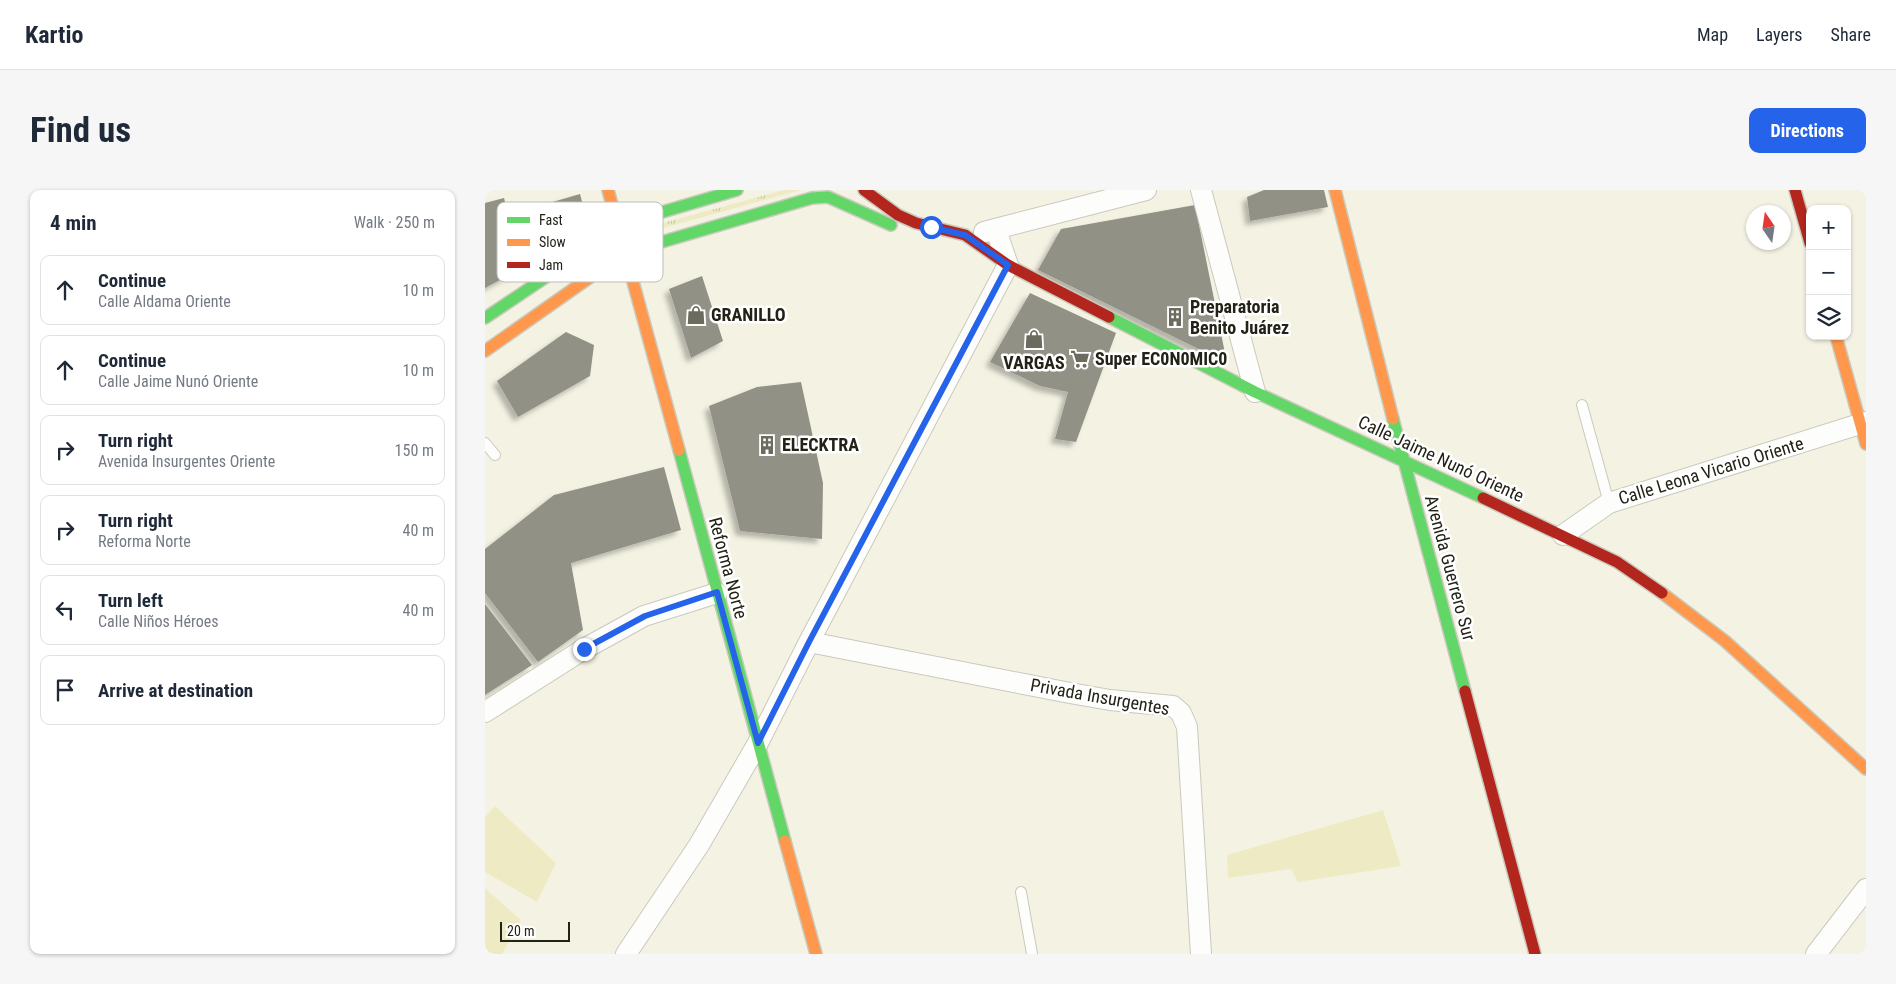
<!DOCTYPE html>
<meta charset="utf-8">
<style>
body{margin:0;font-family:"Roboto Condensed",sans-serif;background:#f6f6f7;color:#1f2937}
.controls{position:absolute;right:15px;top:15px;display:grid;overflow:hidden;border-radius:10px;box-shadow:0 1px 4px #0004}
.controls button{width:45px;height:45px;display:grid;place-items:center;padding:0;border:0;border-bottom:1px solid #e0e1e3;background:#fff;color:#1f2937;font:25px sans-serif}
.compass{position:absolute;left:1261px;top:15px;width:45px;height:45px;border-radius:50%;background:#fff;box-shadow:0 1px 4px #0004;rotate:347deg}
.scale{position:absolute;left:15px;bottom:12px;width:70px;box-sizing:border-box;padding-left:5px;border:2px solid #232217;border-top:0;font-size:14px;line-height:18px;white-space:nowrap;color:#232217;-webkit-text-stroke:4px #fff;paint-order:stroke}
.stop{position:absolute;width:15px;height:15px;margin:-11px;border:4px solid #2563eb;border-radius:50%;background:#fff}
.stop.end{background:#2563eb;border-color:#fff;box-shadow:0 1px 5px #0008}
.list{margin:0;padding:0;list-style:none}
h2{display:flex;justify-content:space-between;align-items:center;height:65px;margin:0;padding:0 20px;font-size:21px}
h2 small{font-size:16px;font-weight:400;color:#747a83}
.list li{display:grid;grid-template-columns:32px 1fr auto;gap:15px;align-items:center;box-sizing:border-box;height:70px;margin:0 10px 10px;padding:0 10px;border:1px solid #e0e1e3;border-radius:10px}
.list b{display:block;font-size:19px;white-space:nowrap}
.list p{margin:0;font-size:16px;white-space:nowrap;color:#747a83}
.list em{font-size:16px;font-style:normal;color:#747a83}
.icon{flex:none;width:28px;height:28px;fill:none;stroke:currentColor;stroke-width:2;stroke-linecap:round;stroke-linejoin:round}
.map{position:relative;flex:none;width:1381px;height:764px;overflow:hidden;border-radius:10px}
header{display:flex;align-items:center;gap:30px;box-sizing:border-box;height:70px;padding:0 25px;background:#fff;border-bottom:1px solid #e0e1e3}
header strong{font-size:24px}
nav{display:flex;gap:28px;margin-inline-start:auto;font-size:18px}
.intro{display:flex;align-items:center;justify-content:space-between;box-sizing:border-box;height:120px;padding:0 30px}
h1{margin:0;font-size:35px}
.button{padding:12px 22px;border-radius:10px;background:#2563eb;color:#fff;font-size:18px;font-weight:700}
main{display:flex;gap:30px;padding:0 30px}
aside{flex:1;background:#fff;border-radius:10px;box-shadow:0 1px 4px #0004}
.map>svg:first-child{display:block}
.grass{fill:url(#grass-tufts)}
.garden{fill:#eeebc4}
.building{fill:#929185;filter:url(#shadow)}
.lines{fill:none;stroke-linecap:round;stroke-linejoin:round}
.lane-casing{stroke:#cac9bd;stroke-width:12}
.street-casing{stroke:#cac9bd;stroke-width:22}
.fast-casing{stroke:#cac9bd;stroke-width:14}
.slow-casing{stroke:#cac9bd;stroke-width:14}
.jam-casing{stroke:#cac9bd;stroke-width:14}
.lane{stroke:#fdfdfb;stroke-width:10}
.street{stroke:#fdfdfb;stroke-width:20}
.fast{stroke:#63d668;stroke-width:11}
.slow{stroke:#ff974d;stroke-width:11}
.jam{stroke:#b3261e;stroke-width:11}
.route{stroke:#2563eb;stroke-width:6}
.labels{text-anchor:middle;stroke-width:5;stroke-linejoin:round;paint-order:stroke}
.poi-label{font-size:18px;font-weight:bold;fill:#232217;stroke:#fff;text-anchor:start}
.street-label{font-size:18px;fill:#232217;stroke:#fff}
.key{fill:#fff;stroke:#bdbdb9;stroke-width:1}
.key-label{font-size:14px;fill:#232217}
</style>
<header>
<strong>Kartio</strong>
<nav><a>Map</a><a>Layers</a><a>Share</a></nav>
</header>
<div class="intro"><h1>Find us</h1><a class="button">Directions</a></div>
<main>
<aside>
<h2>4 min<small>Walk · 250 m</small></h2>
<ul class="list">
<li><svg class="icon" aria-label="ahead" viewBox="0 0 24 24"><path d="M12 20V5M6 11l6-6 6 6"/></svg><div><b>Continue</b><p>Calle Aldama Oriente</p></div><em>10 m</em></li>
<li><svg class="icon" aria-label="ahead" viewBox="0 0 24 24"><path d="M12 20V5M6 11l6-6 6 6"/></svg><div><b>Continue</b><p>Calle Jaime Nunó Oriente</p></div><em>10 m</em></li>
<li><svg class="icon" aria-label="right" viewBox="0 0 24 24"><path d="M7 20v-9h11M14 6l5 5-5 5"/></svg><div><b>Turn right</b><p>Avenida Insurgentes Oriente</p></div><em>150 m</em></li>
<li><svg class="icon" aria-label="right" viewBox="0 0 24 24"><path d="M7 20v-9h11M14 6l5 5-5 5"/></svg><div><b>Turn right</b><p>Reforma Norte</p></div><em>40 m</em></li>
<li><svg class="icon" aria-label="left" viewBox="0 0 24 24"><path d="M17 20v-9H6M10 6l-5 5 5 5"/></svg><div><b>Turn left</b><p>Calle Niños Héroes</p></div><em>40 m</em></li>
<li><svg class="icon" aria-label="arrive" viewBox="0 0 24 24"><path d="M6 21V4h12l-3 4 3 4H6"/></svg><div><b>Arrive at destination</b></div></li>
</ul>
</aside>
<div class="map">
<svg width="1381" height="764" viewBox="0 0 1381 764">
<defs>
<pattern id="grass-tufts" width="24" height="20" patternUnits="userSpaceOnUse" patternTransform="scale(1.25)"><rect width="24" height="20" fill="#eeebc4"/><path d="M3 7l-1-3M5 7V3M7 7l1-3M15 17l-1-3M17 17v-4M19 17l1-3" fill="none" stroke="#ccc9a8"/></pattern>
<filter id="shadow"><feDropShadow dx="-4.5" dy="4.5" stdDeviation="2.5" flood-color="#0004"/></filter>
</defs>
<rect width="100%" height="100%" fill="#f4f3e3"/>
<!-- grass -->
<path class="grass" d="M299 0H316L160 43 159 38Z"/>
<!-- garden -->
<path class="garden" d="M10 616 71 673 52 712 0 682V627Z
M898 620 916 676 813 692 806 679 743 688 742 665Z
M0 698 36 730 17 764H6L0 758Z"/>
<!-- building -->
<path class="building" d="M779 0H839L843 17 765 31 762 7Z
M95 4 103 34 43 72 39 48 62 36 64 13Z
M19 8 37 78 0 98V13Z
M710 15 742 173 553 80 576 39Z
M217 86 238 151 206 168 184 99Z
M545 103 631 143 591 252 570 249 583 202 555 196 505 172Z
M81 142 109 155 105 186 33 227 12 191Z
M316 192 338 293 337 349 255 341 224 216 272 197Z
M179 277 196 340 86 373 98 440 53 472 0 403V359L69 305Z
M0 414 47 475 0 505Z"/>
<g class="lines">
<!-- lane casing -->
<g class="lane-casing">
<path id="lane" d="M1097 215 1124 313
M0 253 10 265
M536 702 547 764"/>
</g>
<!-- street casing -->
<g class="street-casing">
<path id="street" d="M716 0 770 202
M499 42 661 0
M1078 345 1124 313 1381 232
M324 452 585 503 625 510 688 516 696 523 702 537 716 764
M0 522 99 459 159 426 232 403
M141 764 214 655 273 553 324 452 523 75 511 40
M1331 764 1381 699"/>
</g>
<!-- fast casing -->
<g class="fast-casing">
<path id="fast" d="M156 58 327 8 343 7 406 35
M624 127 770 202 998 308
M0 128 73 79 133 35 252 0
M908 229 980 501
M194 260 300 651"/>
</g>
<!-- slow casing -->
<g class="slow-casing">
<path id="slow" d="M123 0 194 260
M850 0 908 229
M1351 146 1381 254
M0 161 141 62 156 58
M1177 403 1240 451 1381 579
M300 651 331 764"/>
</g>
<!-- jam casing -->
<g class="jam-casing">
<path id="jam" d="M379 0 413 25 431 33 480 45 523 75 624 127
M1310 0 1325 53
M998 308 1132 372 1177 403
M980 501 1050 764"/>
</g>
<!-- lane -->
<use href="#lane" class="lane"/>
<!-- street -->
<use href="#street" class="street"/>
<!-- fast -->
<use href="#fast" class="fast"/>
<!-- slow -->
<use href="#slow" class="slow"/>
<!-- jam -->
<use href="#jam" class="jam"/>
</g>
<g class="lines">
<!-- route -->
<path class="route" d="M99 459 160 426 232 402 273 553 324 452 523 75 480 45 446 37"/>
</g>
<!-- icons -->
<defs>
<g id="shop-bare" transform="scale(1.5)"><path d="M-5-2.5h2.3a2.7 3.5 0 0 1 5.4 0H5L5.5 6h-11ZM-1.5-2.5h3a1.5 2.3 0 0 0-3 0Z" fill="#6c6b5e" stroke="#fff" stroke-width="2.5" paint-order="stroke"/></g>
<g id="building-bare" transform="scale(1.5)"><path d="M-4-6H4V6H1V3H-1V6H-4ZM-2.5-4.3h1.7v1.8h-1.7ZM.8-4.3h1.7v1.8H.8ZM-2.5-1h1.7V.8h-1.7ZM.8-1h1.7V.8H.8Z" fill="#6c6b5e" stroke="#fff" stroke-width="2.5" paint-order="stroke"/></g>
<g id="supermarket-bare" transform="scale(1.5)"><path d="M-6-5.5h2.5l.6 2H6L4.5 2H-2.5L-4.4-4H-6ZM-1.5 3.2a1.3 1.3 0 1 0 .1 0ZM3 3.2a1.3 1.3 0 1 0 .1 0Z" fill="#6c6b5e" stroke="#fff" stroke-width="2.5" paint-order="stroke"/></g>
</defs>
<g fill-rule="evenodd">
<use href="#shop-bare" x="211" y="125"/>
<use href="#building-bare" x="690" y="127"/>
<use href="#shop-bare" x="549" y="149"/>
<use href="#supermarket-bare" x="595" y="169"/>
<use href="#building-bare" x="282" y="255"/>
</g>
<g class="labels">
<!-- poi labels -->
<g class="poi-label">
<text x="705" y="123">Preparatoria<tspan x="705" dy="21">Benito Juárez</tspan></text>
<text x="226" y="131">GRANILLO</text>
<text x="610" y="175">Super EC0N0MIC0</text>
<text x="549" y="179" text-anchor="middle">VARGAS</text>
<text x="297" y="261">ELECKTRA</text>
</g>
<!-- street labels -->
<g class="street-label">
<text transform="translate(956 269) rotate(25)" y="6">Calle Jaime Nunó Oriente</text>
<text transform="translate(1226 281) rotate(-17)" y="6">Calle Leona Vicario Oriente</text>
<text transform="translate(243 378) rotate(75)" y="6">Reforma Norte</text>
<text transform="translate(965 378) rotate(75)" y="6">Avenida Guerrero Sur</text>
<text transform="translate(615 507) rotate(10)" y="6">Privada Insurgentes</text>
</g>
</g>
<!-- legend -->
<rect x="12" y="12" width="166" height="80" rx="8" class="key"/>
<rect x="22" y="27" width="23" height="6" fill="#63d668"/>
<rect x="22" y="49" width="23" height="7" fill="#ff974d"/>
<rect x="22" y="72" width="23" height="6" fill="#b3261e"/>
<g class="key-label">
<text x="54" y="35">Fast</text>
<text x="54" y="57">Slow</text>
<text x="54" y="80">Jam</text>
</g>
</svg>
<div class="controls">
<button>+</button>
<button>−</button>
<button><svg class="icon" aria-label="layers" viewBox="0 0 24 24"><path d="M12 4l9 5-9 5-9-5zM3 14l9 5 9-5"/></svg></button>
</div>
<svg class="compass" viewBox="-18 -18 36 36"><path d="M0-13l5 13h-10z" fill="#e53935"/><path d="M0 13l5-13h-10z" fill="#747a83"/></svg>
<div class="scale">20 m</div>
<div class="stop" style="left:446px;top:37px"></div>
<div class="stop end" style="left:99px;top:459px"></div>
</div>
</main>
